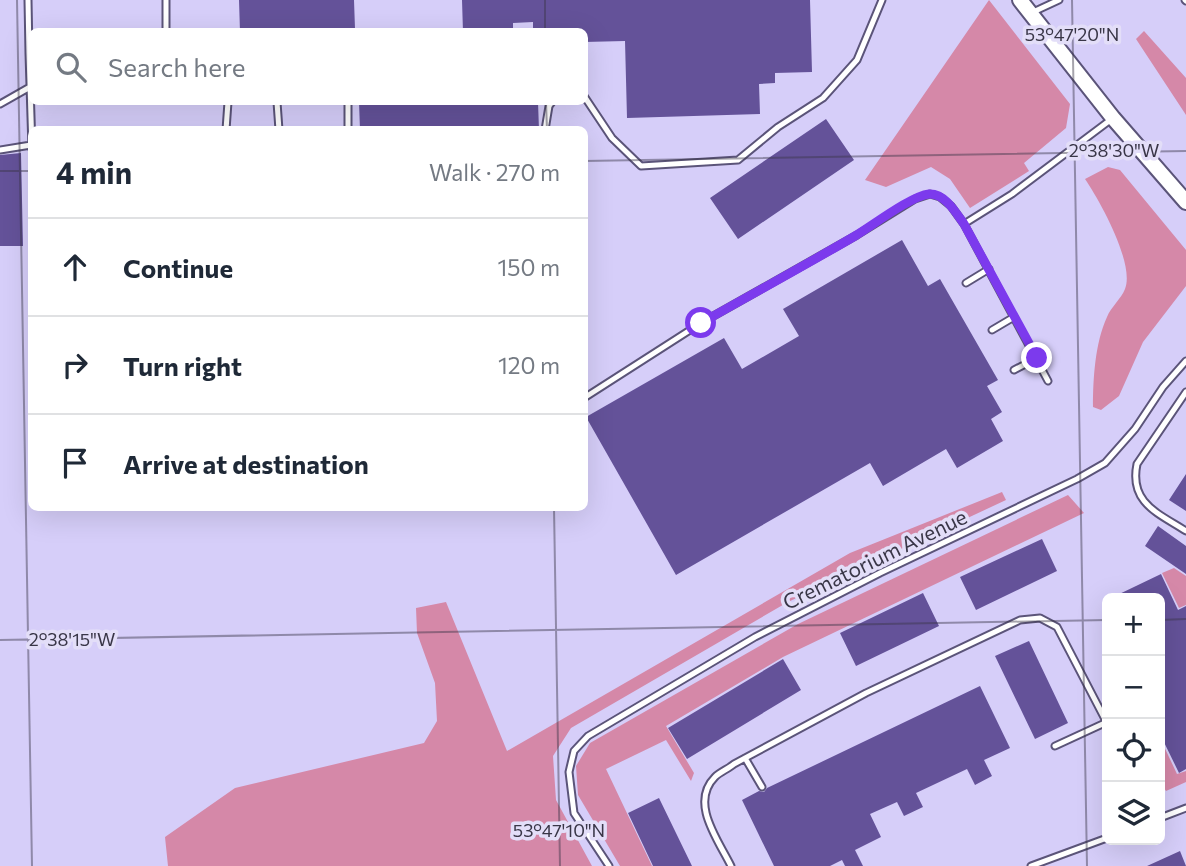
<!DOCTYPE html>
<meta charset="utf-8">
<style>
body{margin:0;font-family:Commissioner,sans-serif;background:#f6f6f7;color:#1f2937}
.controls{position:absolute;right:21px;bottom:21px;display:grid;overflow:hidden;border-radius:10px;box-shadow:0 7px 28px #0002}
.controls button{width:63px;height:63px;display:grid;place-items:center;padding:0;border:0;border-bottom:2px solid #e0e1e3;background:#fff;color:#1f2937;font:35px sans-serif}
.stop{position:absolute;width:21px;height:21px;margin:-16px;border:5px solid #7c3aed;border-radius:50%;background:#fff}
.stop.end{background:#7c3aed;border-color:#fff;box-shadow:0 2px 7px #0008}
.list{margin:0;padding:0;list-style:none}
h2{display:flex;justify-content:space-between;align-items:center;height:91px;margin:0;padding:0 28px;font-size:30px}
h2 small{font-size:23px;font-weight:400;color:#747a83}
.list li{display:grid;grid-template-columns:46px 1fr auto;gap:21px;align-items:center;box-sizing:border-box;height:98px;padding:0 28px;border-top:2px solid #e0e1e3}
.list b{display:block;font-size:26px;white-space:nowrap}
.list em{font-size:23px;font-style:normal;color:#747a83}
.icon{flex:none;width:38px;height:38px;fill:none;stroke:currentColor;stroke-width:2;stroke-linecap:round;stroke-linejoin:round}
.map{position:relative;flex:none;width:1186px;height:866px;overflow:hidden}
.search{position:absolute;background:#fff;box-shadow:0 7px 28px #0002;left:28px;top:28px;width:560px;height:77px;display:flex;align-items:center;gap:18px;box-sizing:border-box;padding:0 24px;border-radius:10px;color:#747a83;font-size:26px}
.panel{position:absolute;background:#fff;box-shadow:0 7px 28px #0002;left:28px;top:126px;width:560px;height:385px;border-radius:10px}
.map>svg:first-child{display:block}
.green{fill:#d588a8}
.building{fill:#645299}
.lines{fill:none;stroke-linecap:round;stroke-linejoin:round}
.service-casing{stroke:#5b5479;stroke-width:9}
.secondary-casing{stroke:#5b5479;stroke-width:18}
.service{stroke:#fff;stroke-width:5}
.secondary{stroke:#fff;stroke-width:14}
.route{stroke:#7c3aed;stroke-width:9}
.ticks{fill:none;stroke:#393647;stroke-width:2;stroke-opacity:0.45}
.labels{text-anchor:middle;stroke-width:7;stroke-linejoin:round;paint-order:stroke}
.street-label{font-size:21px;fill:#393647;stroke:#e3def8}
.ticks-label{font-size:18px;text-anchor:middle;fill:#393647;stroke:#e3def8;stroke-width:7;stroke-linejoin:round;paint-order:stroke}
</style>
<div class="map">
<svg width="1186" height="866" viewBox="0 0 1186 866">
<rect width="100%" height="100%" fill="#d6cef9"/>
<!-- green -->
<path class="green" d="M989 0 1070 104 1066 128 1024 163 1029 171 970 208 950 179 931 167 886 187 865 180Z
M1144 31 1186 78V115L1136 39Z
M1108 167 1120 170 1186 250V286L1143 342 1119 396 1101 410 1093 407C1093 379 1095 343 1107 317 1111 307 1121 299 1125 289 1135 264 1100 201 1085 179Z
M1002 492 1006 500 788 602 571 728 553 756 556 800 592 866H168L165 837 235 788 424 743 437 721 435 683 417 633 416 608 446 602 507 751 850 553Z
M1068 495 1084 513 783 657 666 726 694 773 691 781 666 740 606 769 652 866H620L578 795 576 766 590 743 798 624Z
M1174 568 1186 576V605L1179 608 1162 573Z
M1160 738 1177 774 1186 771V782L1166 791 1160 782Z"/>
<!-- building -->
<path class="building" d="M239 0H354L355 29 240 32Z
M462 0H810L812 72 775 73V83L759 84 760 114 627 118 625 41 584 42V32H533V22L513 23V32H463Z
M359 102H538L539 130H360Z
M826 119 854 160 738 239 710 198Z
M21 153 23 246H0V155Z
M902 240 928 286 940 279 998 380 987 386 1002 412 991 419 1003 441 957 468 946 449 883 486 870 463 676 575 586 417 724 338 742 369 799 336 783 309Z
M1186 474V511L1169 500Z
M1158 526 1186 546V574L1145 546Z
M1042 539 1057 571 976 610 960 577Z
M1161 574 1178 610 1186 606V769L1179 773 1160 734V598H1111Z
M923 593 939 626 856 666 840 633Z
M1029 641 1068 723 1035 739 995 656Z
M783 659 801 690 687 759 668 728Z
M980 686 1010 748 984 760 992 776 975 785 967 769 916 793 923 807 904 816 897 802 870 814 881 837 855 850 863 866H845L842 860 830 866H774L742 800 759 791 764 792 767 788Z
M659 798 692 866H653L628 813Z
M1180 851 1186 866H1147Z"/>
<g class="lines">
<!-- service casing -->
<g class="service-casing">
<path id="service" d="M28 0 29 53H32
M166 0V32
M1185 0 1186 1
M1031 13 1059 0
M29 53 32 149
M584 96 612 138 641 166 738 160 778 127 823 98 857 60 882 0
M277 102 279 130
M0 104 30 87
M226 130 228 102
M348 130V102
M545 130 549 106 552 102
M0 150 31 145
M966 283 989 269
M992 330 1014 317
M1014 370 1037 358
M1048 381 964 224 1012 194 1113 118
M1186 392 1137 464C1129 503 1158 513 1186 531
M584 398 701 323 857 235 915 199 930 194 940 197 951 206 964 224
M1055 746 1107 722
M745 758 762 787
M1160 818 1186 808
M609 866 574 813 569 772 574 751 588 736 755 637 880 573 1077 479 1105 463 1135 429 1163 387 1186 361
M731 866C719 841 689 803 715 777 720 772 728 769 734 764L866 693 1020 620 1040 618 1057 627 1107 723
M1031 866 1107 838"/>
</g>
<!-- secondary casing -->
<g class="secondary-casing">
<path id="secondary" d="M1020 0 1113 118 1186 202"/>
</g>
<!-- service -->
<use href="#service" class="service"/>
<!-- secondary -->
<use href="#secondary" class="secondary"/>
</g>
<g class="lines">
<!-- route -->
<path class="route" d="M701 323C752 294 804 266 855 236 872 226 911 196 929 194 945 193 956 213 964 224L1037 358"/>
</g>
<!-- ticks -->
<path class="ticks" d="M17 0 32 866M545 0V32M1072 0 1087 866M546 102 547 130M584 161 1186 151M0 171H32M554 508 560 866M1160 620 1186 619M0 640 1107 620"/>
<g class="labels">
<!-- street labels -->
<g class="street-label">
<text transform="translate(875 560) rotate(-26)" y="7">Crematorium Avenue</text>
</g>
</g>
<g class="ticks-label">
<text x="1072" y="41">53°47'20"N</text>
<text x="1114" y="157">2°38'30"W</text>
<text x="72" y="646">2°38'15"W</text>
<text x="559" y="837">53°47'10"N</text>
</g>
</svg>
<div class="controls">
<button>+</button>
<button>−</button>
<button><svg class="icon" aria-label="locate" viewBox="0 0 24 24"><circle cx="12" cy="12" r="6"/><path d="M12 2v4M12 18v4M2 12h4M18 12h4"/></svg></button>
<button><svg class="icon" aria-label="layers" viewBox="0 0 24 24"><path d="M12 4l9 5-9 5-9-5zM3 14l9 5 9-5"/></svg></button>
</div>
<div class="stop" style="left:701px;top:323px"></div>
<div class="stop end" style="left:1037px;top:358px"></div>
<div class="search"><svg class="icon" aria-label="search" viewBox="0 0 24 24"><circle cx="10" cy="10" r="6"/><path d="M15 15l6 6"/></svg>Search here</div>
<section class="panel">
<h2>4 min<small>Walk · 270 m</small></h2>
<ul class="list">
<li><svg class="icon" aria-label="ahead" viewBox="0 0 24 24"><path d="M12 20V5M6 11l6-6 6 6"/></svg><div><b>Continue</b></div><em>150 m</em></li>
<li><svg class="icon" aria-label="right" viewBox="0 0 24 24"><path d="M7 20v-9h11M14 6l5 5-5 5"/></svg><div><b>Turn right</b></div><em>120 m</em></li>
<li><svg class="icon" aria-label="arrive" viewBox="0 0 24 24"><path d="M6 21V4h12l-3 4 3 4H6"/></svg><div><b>Arrive at destination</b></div></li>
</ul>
</section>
</div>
